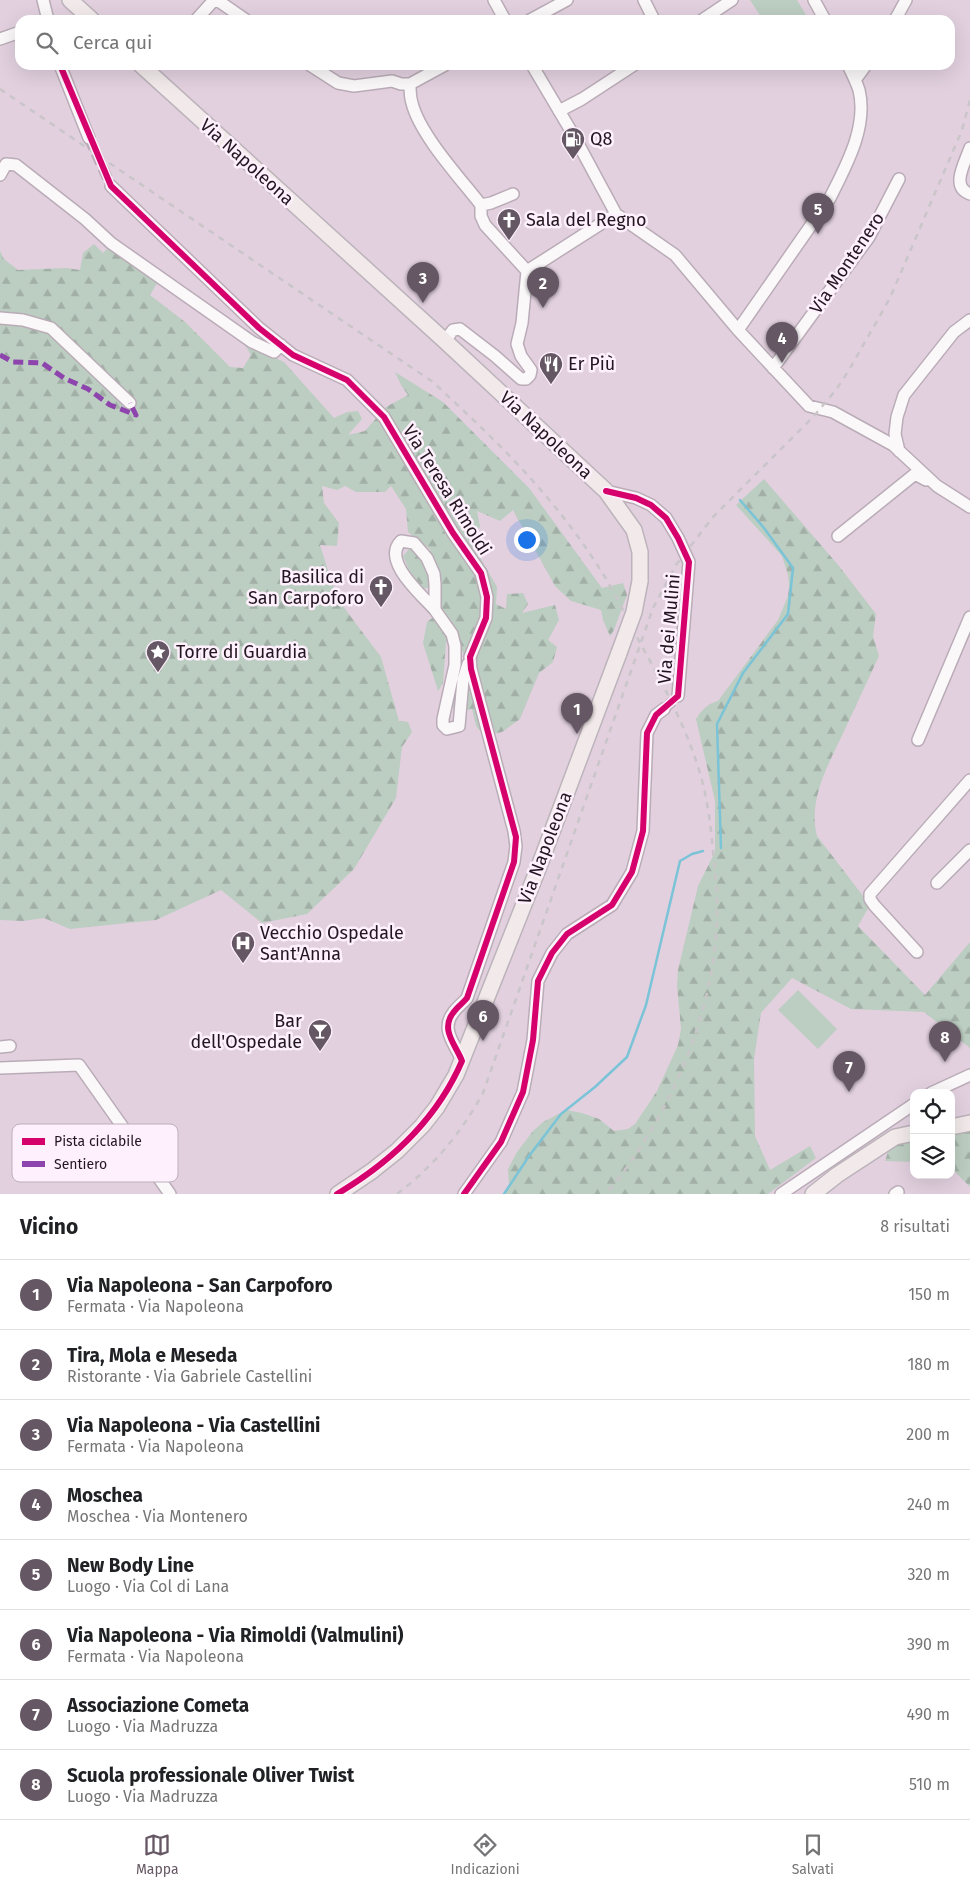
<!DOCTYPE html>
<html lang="it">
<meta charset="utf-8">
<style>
body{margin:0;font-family:"Fira Sans",sans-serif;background:#f6f6f6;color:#202124}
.controls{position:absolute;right:15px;bottom:15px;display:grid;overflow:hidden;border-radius:10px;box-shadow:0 5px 20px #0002}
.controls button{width:45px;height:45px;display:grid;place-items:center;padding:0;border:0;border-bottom:1px solid #e0e0e0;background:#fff;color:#202124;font:25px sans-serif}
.you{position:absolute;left:526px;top:539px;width:18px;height:18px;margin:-12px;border:4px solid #fff;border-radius:50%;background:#1a73e8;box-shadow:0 0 0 8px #1a73e833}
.badge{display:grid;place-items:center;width:32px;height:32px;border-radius:50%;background:#655763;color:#fff;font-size:16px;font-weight:700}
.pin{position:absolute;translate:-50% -41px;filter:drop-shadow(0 1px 2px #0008)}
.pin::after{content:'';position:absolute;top:26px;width:18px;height:15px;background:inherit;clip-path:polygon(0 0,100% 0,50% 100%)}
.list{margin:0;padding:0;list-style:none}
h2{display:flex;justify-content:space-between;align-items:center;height:65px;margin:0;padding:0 20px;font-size:21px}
h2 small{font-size:16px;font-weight:400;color:#757577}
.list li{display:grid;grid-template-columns:32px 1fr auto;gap:15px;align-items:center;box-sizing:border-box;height:70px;padding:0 20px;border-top:1px solid #e0e0e0}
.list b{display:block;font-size:19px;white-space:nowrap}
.list p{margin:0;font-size:16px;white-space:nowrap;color:#757577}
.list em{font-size:16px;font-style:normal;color:#757577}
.icon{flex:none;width:28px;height:28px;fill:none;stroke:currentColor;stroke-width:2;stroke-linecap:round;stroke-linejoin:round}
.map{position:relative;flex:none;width:970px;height:1194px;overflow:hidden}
.search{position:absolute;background:#fff;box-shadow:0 5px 20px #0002;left:15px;right:15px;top:15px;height:55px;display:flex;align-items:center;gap:12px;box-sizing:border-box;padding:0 18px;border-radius:15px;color:#757577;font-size:19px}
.sheet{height:625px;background:#fff}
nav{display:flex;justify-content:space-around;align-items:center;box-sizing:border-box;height:70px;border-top:1px solid #e0e0e0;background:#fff;font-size:14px;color:#757577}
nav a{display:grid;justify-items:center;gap:2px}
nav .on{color:#655763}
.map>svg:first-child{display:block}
.forest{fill:url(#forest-firs)}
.pitch{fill:#bccdc1}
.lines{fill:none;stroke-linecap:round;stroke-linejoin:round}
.stream{stroke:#7bc3d7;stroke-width:2.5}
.minor-tunnel{stroke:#bcabb9;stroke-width:11;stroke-dasharray:11 5.5;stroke-linecap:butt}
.minor-casing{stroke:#baacb7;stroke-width:14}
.major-casing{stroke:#bcb3bb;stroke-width:18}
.minor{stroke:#fbf8fa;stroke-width:11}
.major{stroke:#f2eaea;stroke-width:15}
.rail{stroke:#c9c5c9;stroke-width:2.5;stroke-dasharray:6 6;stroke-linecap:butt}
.major-bridge-casing{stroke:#bcb3bb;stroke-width:18;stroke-linecap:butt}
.major-bridge{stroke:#f2eaea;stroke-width:15}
.quiet{stroke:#8e44ad;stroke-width:5;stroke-dasharray:10 5;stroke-linecap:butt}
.cycleway-casing{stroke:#fef0fc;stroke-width:9}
.cycleway{stroke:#d6006c;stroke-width:6}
.labels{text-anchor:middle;stroke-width:5;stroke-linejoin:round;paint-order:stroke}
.poi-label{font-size:18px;fill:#221620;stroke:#fef0fc;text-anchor:start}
.street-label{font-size:18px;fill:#221620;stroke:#fef0fc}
.key{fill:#fef0fc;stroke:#bcafba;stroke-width:1}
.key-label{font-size:14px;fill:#221620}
</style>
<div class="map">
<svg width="970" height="1194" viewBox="0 0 970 1194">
<defs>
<pattern id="forest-firs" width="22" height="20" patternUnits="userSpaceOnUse" patternTransform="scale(1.25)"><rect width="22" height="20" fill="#bccdc1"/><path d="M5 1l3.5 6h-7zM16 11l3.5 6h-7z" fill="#a1afa6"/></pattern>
</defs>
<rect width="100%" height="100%" fill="#e2d0df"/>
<!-- forest -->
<path class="forest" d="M94 244 103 253 111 245 159 280 150 295 185 322 230 367 243 368 251 355 244 343 284 362 334 418 347 412 358 411 362 419 348 435 365 431 386 407 408 395 401 385 395 372 443 402 529 488 602 588 623 583 627 595 614 630 610 636 603 620 601 610 571 601 555 586 513 510 500 521 477 511 480 526 472 543 497 587 496 604 506 609 507 594 523 593 528 604 522 613 555 605 559 620 548 640 557 647 553 662 539 673 520 719 502 732 484 736 476 726 472 709 463 711 449 706 451 686 457 685 472 688 463 652 455 639 446 642 443 683 438 691 423 643 427 622 440 612 430 588H422L409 570 403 556 412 546 423 557 431 550 408 532 406 509 391 486 385 492H356L345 486 337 490 322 486 324 503 339 523 337 546 320 545 332 583 345 609 381 657 399 721 408 722 412 732 402 747 396 798 354 869 307 914 262 923 221 890 156 920 70 929 44 918 23 921 0 920V251L4 259 18 270 66 268 80 270 83 253Z
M764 479 839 566 876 614 873 636 879 656C868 680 857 703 846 727 831 760 807 798 817 836L870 905 858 926 925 995 970 942V1048L924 1012 851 1009 792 978 761 1013 754 1059 755 1136 770 1170 810 1146 816 1158 768 1194H504L509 1186 508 1169 517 1152 533 1131 543 1122 566 1110 582 1113 599 1119 614 1131 628 1129 635 1124 657 1091 678 1045 681 1029 677 985 678 970 698 886 715 852V801L696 719C701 711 708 703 718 701L778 620 788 596 789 585 788 575 782 556 736 505Z
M970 1129V1187L951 1168V1133Z
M914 1141V1162L885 1161 890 1146Z"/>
<!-- pitch -->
<path class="pitch" d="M750 0H797L809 20H763Z
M798 990 837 1029 818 1049 778 1010Z"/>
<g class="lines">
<!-- stream -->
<path class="stream" d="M721 848 717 724 743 673 788 614 793 568 764 528 740 500
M504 1194 529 1156 561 1114 595 1087 627 1057 646 1005 680 861 692 854 703 851"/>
<!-- minor-tunnel -->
<path class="minor-tunnel" d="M89 138 111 186
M664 709 678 696"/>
<!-- minor casing -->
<g class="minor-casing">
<path id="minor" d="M43 0 48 20
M217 0 246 20
M494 0 505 20
M644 0 654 20
M814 0 825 20
M196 20 214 0
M530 20 567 0
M702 20 732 0
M895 20 906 0
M0 39 20 32
M60 65 89 138
M310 65 338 83 354 86 392 81 401 84H410L445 65
M532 65 574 136 616 214 675 255 738 330 809 406 833 412 893 445 937 486 970 507
M855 80 866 65
M410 84C410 90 410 97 412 103 420 135 460 178 481 205V216L485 225 527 271 522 323 517 344 521 356 531 370 530 375 526 379H521L495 356 460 329 453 330 445 341
M559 111 582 99 634 65
M970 148C965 163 950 187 970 194
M0 175 6 164 16 165 85 219 111 243 252 342 274 352 281 345
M111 186 259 328 293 355 347 380 384 417 453 533 481 573 487 597 486 618 470 657 471 669 514 831 516 846 514 862 467 998C463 1003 457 1007 453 1013 440 1030 456 1045 462 1061
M481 205 491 203 513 194
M527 271 616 214
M0 318 23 320 51 328 130 403
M738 330 830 198C846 166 868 127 859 90 856 81 852 73 848 65
M773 368 869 237 899 179
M899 451 895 434 897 417 904 395 954 332 970 320
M606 491 636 498 651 505 666 518 678 538 689 562 678 696
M838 536 915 474 926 480
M435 610C422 595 381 561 401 541L414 543 427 558 434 574 435 584V610L452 634 455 646V665L443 719V725L447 729 459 726 463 680 468 664
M918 740 970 617
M937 883 970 850
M917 952 874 905 870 899V894L970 780
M0 1047 10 1046
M0 1068 79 1065 170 1194
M931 1093 970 1075
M464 1194 501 1142 523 1092 533 1040 538 981 552 953 567 934 612 905 632 872 643 831 647 733 656 715 664 709
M781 1194 914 1104
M895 1194 898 1192"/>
</g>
<!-- major casing -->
<g class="major-casing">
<path id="major" d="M70 0 92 20
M141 65 445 341 606 491 634 530 640 552V581
M951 1127 970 1123
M338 1194 372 1171 397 1151 422 1126 437 1107 456 1075 538 869 619 653
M813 1194 837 1175 895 1137 914 1133"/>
</g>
<!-- minor -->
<use href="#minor" class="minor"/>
<!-- major -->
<use href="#major" class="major"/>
<!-- rail -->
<path class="rail" d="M0 89 433 382C467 414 501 445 532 480 559 510 584 543 605 577 617 597 627 618 638 639 661 681 685 724 699 770 707 796 711 825 713 852 715 872 718 893 717 913 716 1012 669 1119 606 1194
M397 1194C434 1166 461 1133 483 1093L631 671 653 608 676 565 713 517 813 417 836 390 849 370 890 298 962 130 970 100"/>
<!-- major-bridge casing -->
<g class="major-bridge-casing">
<path id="major-bridge" d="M619 653 634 612 640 581"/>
</g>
<!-- major-bridge -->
<use href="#major-bridge" class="major-bridge"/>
<!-- quiet -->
<path class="quiet" d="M0 355 13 362 42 363 64 378 88 389 110 405 136 415 130 403"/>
<!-- cycleway casing -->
<g class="cycleway-casing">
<path id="cycleway" d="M60 65 111 186 259 328 293 355 347 380 384 417 453 533 481 573 487 597 486 618 470 657 471 669 516 837 514 862 467 998C463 1003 457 1007 453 1013 440 1030 456 1045 462 1061 437 1119 391 1162 337 1194
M464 1194 501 1142 523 1092 533 1040 538 981 552 953 567 934 612 905 632 872 643 831 647 733 656 715 678 696 689 562 678 538 666 518 651 505 636 498 606 491"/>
</g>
<!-- cycleway -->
<use href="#cycleway" class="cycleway"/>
</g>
<!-- icons -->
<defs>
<g id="fuel-pin" transform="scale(1.25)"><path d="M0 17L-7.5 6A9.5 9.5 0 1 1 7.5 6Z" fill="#655763" stroke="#fef0fc"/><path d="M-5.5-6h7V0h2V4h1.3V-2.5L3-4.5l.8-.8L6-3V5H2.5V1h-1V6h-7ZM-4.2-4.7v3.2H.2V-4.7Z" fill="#fff"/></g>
<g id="church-pin" transform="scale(1.25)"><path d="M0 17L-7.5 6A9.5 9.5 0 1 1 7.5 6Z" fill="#655763" stroke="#fef0fc"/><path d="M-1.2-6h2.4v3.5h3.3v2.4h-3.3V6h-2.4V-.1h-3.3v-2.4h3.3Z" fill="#fff"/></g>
<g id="restaurant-pin" transform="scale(1.25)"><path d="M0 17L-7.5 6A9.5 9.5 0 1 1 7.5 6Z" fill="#655763" stroke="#fef0fc"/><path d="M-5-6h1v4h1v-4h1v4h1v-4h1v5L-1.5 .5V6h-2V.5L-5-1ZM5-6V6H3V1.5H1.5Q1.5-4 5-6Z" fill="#fff"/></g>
<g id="sight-pin" transform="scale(1.25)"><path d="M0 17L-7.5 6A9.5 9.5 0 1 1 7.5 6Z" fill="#655763" stroke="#fef0fc"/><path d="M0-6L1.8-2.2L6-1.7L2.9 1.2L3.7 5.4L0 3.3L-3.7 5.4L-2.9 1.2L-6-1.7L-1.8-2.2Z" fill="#fff"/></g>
<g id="hospital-pin" transform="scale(1.25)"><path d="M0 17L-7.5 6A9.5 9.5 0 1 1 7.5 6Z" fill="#655763" stroke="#fef0fc"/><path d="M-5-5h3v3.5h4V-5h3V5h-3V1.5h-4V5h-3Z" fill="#fff"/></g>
<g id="bar-pin" transform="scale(1.25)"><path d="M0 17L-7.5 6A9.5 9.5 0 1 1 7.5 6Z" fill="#655763" stroke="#fef0fc"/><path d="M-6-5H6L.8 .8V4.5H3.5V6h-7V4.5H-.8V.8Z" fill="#fff"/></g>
</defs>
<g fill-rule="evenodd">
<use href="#fuel-pin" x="573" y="139"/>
<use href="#church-pin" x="509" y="220"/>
<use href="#restaurant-pin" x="551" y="364"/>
<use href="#church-pin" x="381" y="587"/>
<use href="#sight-pin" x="158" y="652"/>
<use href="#hospital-pin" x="243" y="943"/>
<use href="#bar-pin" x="320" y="1031"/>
</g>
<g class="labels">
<!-- poi labels -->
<g class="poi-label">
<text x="590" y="145">Q8</text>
<text x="526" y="226">Sala del Regno</text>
<text x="568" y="370">Er Più</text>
<text x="364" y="583" text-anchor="end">Basilica di<tspan x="364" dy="21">San Carpoforo</tspan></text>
<text x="176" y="658">Torre di Guardia</text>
<text x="260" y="939">Vecchio Ospedale<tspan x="260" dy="21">Sant'Anna</tspan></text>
<text x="302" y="1027" text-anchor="end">Bar<tspan x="302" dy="21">dell'Ospedale</tspan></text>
</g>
<!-- street labels -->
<g class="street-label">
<text transform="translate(247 162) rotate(42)" y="6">Via Napoleona</text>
<text transform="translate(847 263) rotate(-56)" y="6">Via Montenero</text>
<text transform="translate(546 435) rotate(43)" y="6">Via Napoleona</text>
<text transform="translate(447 490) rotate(58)" y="6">Via Teresa Rimoldi</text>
<text transform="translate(669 629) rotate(-85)" y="6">Via dei Mulini</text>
<text transform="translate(545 848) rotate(-69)" y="6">Via Napoleona</text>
</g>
</g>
<!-- legend -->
<rect x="12" y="1124" width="166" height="58" rx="8" class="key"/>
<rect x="22" y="1138" width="23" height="7" fill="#d6006c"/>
<rect x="22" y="1161" width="23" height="6" fill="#8e44ad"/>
<g class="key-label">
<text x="54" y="1146">Pista ciclabile</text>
<text x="54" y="1169">Sentiero</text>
</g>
</svg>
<div class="controls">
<button><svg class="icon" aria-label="locate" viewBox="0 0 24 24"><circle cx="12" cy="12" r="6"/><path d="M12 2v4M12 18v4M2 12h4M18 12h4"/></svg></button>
<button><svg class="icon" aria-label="layers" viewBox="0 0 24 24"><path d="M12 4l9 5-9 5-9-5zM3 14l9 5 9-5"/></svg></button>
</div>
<div class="you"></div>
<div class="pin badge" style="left:577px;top:734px">1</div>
<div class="pin badge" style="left:543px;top:308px">2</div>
<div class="pin badge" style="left:423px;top:303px">3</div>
<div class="pin badge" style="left:782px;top:363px">4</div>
<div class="pin badge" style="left:818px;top:234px">5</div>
<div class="pin badge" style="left:483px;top:1041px">6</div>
<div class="pin badge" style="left:849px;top:1092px">7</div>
<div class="pin badge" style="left:945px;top:1062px">8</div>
<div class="search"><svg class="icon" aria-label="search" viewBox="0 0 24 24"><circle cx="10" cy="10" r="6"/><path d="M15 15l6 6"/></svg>Cerca qui</div>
</div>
<section class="sheet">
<h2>Vicino<small>8 risultati</small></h2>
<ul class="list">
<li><span class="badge">1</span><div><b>Via Napoleona - San Carpoforo</b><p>Fermata · Via Napoleona</p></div><em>150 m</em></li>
<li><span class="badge">2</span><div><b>Tira, Mola e Meseda</b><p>Ristorante · Via Gabriele Castellini</p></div><em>180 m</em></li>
<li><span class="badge">3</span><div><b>Via Napoleona - Via Castellini</b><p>Fermata · Via Napoleona</p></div><em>200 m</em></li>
<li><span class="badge">4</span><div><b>Moschea</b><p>Moschea · Via Montenero</p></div><em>240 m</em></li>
<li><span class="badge">5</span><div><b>New Body Line</b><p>Luogo · Via Col di Lana</p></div><em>320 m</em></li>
<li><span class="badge">6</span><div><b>Via Napoleona - Via Rimoldi (Valmulini)</b><p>Fermata · Via Napoleona</p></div><em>390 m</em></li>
<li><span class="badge">7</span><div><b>Associazione Cometa</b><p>Luogo · Via Madruzza</p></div><em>490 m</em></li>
<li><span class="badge">8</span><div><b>Scuola professionale Oliver Twist</b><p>Luogo · Via Madruzza</p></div><em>510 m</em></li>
</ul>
</section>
<nav>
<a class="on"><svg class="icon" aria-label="map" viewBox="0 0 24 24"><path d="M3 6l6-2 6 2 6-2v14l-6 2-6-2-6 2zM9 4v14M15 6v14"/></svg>Mappa</a>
<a><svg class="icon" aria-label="directions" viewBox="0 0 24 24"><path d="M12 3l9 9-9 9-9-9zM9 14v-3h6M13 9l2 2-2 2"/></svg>Indicazioni</a>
<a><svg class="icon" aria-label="saved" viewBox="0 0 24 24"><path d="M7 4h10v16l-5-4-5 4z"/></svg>Salvati</a>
</nav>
